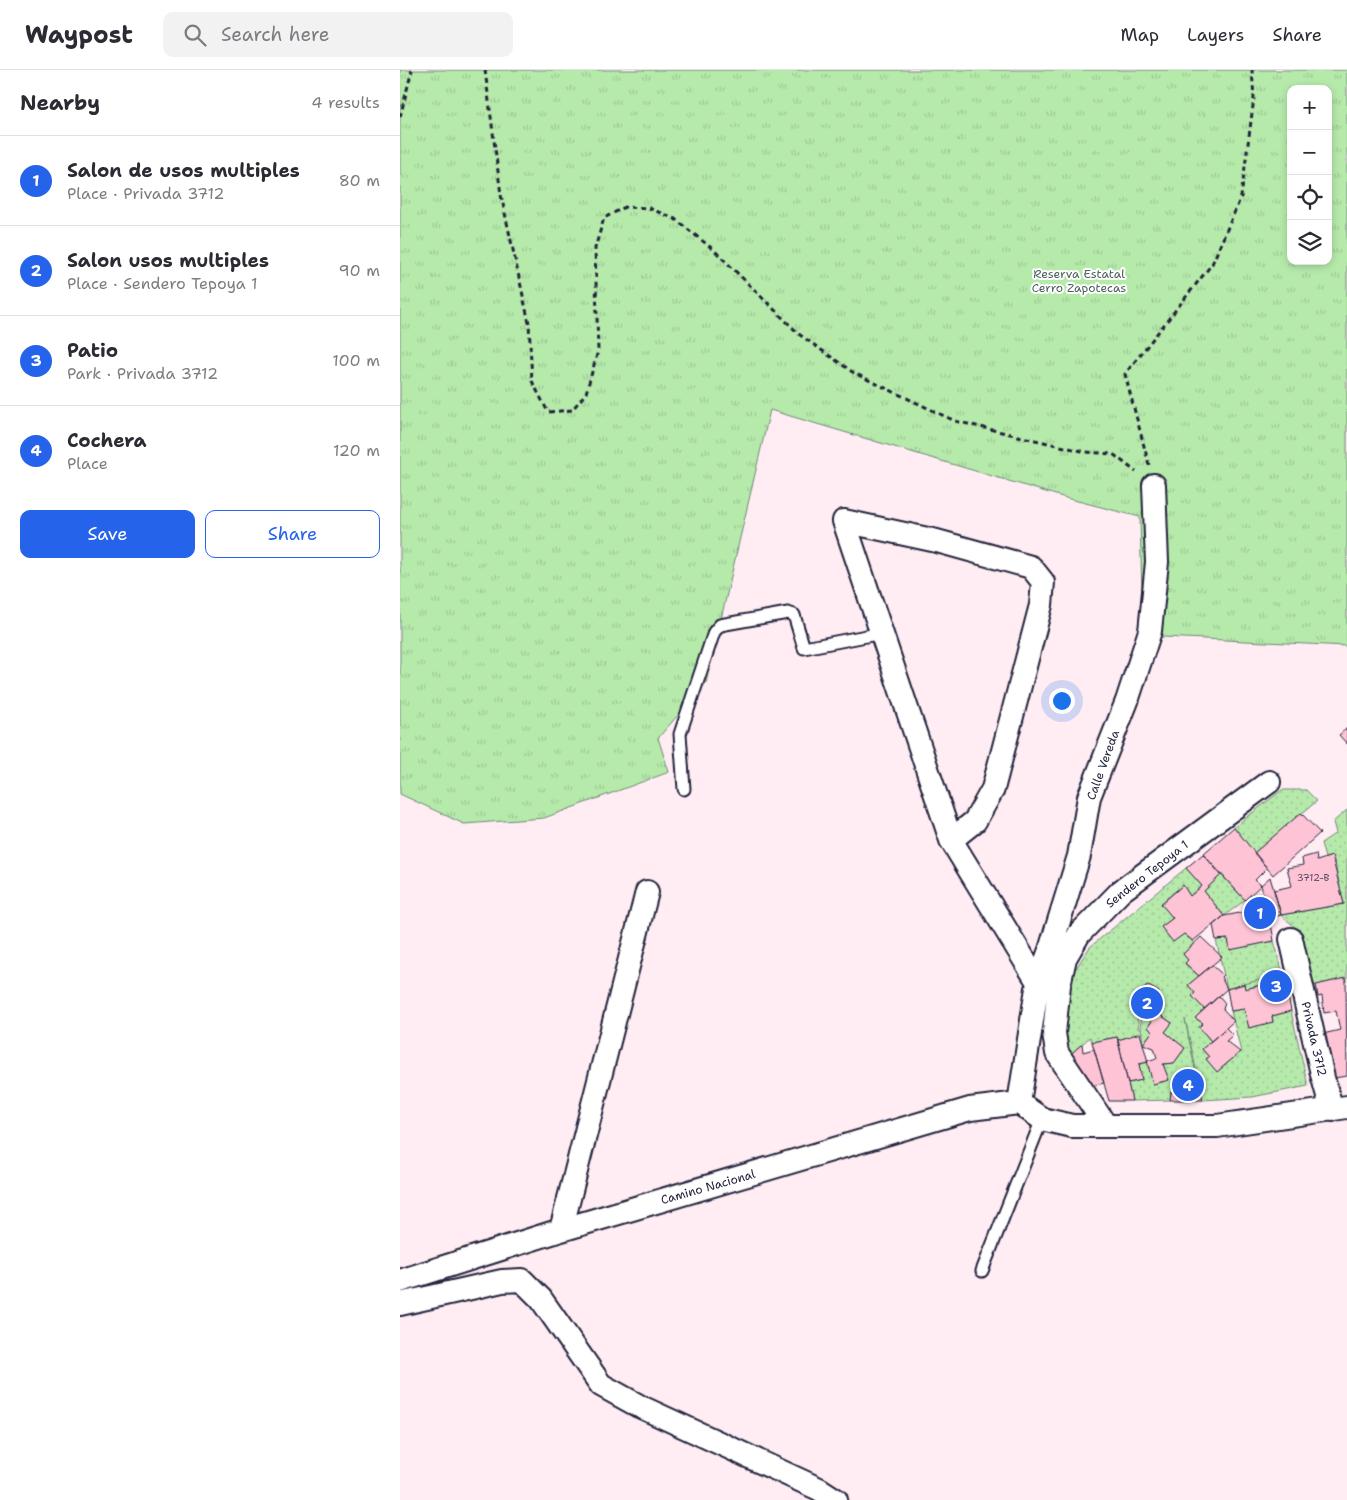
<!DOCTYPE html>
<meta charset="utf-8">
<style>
body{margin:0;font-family:"Shantell Sans",sans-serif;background:#f2f2f3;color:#2b2b33}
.controls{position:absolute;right:15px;top:15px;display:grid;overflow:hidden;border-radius:10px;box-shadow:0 2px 8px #0003}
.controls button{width:45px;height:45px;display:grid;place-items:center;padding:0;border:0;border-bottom:1px solid #e1e1e2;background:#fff;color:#2b2b33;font:25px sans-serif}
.you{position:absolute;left:661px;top:630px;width:18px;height:18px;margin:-12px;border:4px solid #fff;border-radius:50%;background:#1a73e8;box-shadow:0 0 0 8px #1a73e833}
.badge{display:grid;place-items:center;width:32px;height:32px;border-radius:50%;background:#2563eb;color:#fff;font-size:16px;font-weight:700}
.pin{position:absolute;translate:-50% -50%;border:2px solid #fff;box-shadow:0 1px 5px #0006}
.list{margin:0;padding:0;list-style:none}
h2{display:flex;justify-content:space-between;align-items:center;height:65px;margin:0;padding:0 20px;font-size:21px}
h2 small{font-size:16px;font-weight:400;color:#7c7c81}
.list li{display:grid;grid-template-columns:32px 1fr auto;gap:15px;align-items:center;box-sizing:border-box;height:90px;padding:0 20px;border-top:1px solid #e1e1e2}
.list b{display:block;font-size:19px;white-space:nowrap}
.list p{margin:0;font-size:16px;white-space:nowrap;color:#7c7c81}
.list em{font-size:16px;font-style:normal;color:#7c7c81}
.actions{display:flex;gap:10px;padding:15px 20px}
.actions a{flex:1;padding:11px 0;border:1px solid #2563eb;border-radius:10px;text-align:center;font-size:18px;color:#2563eb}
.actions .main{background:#2563eb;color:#fff}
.icon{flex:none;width:28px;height:28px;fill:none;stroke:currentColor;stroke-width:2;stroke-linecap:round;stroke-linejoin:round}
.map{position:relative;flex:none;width:947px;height:1430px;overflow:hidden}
header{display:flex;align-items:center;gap:30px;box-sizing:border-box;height:70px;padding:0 25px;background:#fff;border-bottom:1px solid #e1e1e2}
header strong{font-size:24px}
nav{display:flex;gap:28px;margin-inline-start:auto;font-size:18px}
.search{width:350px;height:45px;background:#f2f2f3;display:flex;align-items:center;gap:12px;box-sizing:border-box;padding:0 18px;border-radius:10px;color:#7c7c81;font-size:19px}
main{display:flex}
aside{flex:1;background:#fff}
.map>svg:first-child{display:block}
.grass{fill:url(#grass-dots);stroke:#6c8673}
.park{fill:url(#park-tufts);stroke:#6c8673;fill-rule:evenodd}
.building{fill:#fec4d6;stroke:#22223b}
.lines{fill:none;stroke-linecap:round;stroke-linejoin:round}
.service-casing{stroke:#22223b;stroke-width:15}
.minor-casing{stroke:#22223b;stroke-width:26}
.path{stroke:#22223b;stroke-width:3;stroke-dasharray:5 4;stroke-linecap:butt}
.service{stroke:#fff;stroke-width:11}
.minor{stroke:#fff;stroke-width:22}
.labels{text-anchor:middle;stroke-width:4;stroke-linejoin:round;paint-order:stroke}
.number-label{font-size:10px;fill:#594a62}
.park-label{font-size:12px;fill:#4e5e5d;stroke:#fff}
.street-label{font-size:12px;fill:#22223b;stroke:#fff}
</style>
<header>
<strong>Waypost</strong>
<div class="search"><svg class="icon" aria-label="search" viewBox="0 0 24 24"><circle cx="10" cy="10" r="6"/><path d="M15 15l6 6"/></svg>Search here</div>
<nav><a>Map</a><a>Layers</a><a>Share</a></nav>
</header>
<main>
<aside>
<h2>Nearby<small>4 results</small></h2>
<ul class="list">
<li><span class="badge">1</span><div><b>Salon de usos multiples</b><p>Place · Privada 3712</p></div><em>80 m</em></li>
<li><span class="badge">2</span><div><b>Salon usos multiples</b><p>Place · Sendero Tepoya 1</p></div><em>90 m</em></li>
<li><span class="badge">3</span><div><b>Patio</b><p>Park · Privada 3712</p></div><em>100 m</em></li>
<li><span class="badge">4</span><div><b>Cochera</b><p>Place</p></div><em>120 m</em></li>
</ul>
<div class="actions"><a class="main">Save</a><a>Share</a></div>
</aside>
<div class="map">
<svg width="947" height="1430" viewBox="0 0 947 1430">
<defs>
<pattern id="grass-dots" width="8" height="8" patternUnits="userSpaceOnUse" patternTransform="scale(1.25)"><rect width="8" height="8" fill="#b6eaab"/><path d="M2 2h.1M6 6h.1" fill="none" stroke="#9cc894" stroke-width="1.8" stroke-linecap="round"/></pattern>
<pattern id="park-tufts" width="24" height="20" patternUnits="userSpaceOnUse" patternTransform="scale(1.25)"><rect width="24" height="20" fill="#b6eaab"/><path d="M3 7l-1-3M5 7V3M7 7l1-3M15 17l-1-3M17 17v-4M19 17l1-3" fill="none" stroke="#9cc894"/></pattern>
</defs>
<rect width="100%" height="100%" fill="#ffedf3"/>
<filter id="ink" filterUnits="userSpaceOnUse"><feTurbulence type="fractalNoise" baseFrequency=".02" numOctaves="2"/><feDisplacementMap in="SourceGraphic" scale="10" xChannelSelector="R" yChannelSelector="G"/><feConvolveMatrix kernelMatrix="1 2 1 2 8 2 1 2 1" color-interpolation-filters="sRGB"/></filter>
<g filter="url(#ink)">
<!-- grass -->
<path class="grass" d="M882 720H906L917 731 854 783 834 757Z
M947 740V912L945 908 910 917 902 863 881 845 944 834 933 786 925 788 921 773 936 763 933 752Z
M786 798 802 816 790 826 783 815 761 833 773 848 761 857 784 864 794 873 783 884 788 890 785 894 799 906 788 915 795 923 793 926 804 939 795 948 803 953 800 957 811 971 802 979 809 987 806 989 818 1001 841 982 831 941 844 939 873 952 872 946 891 941 908 1016 852 1027 803 1030 785 949 796 1004 778 1022H771L770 1030 732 1031 728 1013 742 1010 739 994 748 992 753 1014 768 1010 763 994 774 993 785 978 765 962 772 953 758 943 748 956 752 962 743 974 740 950 759 923 747 915 733 927 740 963 718 970 717 967 692 972 690 967 664 990 666 913 690 877Z
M821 805 845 830 824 846 804 821Z
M828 869 830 879 874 871 883 904 827 919 816 870Z"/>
<!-- park -->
<path class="park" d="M0 0H947V576L743 566 740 447 666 428 370 340 306 613 258 668 269 702 144 748 64 754 0 724ZM891 19H928V191H891Z
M883 904 888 926 870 929 865 914 845 919 844 914Z"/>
<!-- building -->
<path class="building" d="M947 658V674L939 665Z
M901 743 920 763 873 805 854 783Z
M834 757 867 798 855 810 861 815 845 830 803 784Z
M803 784 821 805 804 821 824 846 793 871 784 864 773 872 761 857 773 848 761 834 783 815 790 826 802 816 786 798Z
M916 784 917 791 932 786 944 834 881 845 874 820 892 816 887 798 903 795 902 788Z
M870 807 881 845 870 848 874 871 830 880 828 869 816 870 813 855 824 846 850 841 848 837 865 833 861 815Z
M801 867 822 887 799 906 785 893 788 890 783 884Z
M812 895 823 905 821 907 827 919 804 939 792 926 795 923 788 915Z
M946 908 947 1006 934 1008 923 964 940 960 936 941 924 943 922 926 918 927 916 915Z
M844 914 845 919 865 914 870 929 888 926 891 941 872 946 873 952 849 958 844 939 831 941 827 919Z
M747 915 759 922 740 950 737 941 748 924 742 920Z
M819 926 825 933 823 939 834 951 811 971 799 957 803 953 795 948Z
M757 943 772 953 765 962 785 978 774 993 763 994 769 1010 753 1014 747 991 757 988 754 978 743 974 752 962 748 957Z
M826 958 833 965 826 971 840 982 817 1002 806 989 809 987 802 979Z
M740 963 748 992 739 994 742 1010 728 1013 718 970Z
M717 967 728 1013 732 1031H709L692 972Z
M682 974 683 982 694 979 704 1013 687 1017 664 990Z
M796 1004 803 1030H770L771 1022H778L774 1008Z"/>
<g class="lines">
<!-- service casing -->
<g class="service-casing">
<path id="service" d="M284 719 280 664 314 562 320 555 388 543 394 545 404 578 482 563
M582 1201 642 1049"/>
</g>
<!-- minor casing -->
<g class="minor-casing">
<path id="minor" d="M444 451 551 770 638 912
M444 451 537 471 631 497 643 512 641 535 593 719 575 751 551 770
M891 869 923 1008 932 1040
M619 1033 638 912 650 880 679 786 689 727 727 631 750 561 757 492 754 415
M619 1033 642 1049 672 1056H817L947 1037
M706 1056 657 983 654 963 659 915 665 888 679 864 721 821 869 712
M161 1160 247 822
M0 1211 161 1160 570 1039 619 1033
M0 1234 102 1211 122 1210 141 1229 201 1315 239 1336 419 1419 436 1430"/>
</g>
<!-- path -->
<path class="path" d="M85 0 101 125 129 253 132 311 148 342 172 340 186 323 198 281 195 178 204 148 225 137 249 138 275 149 314 180 400 265 454 303 555 351 686 382 713 384 736 402
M0 47 12 0
M749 395 725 304 812 194 841 127 854 28 852 0"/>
<!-- service -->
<use href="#service" class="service"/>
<!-- minor -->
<use href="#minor" class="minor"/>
</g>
</g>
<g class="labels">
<!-- number labels -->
<g class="number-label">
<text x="913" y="811">3712-B</text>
</g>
<!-- park labels -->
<g class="park-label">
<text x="679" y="208">Reserva Estatal<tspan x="679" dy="14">Cerro Zapotecas</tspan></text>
</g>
<!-- street labels -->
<g class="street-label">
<text transform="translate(703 695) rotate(-70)" y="4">Calle Vereda</text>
<text transform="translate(747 804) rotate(-38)" y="4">Sendero Tepoya 1</text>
<text transform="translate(914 969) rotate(77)" y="4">Privada 3712</text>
<text transform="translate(308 1117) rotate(-16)" y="4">Camino Nacional</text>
</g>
</g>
</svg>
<div class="controls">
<button>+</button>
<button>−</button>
<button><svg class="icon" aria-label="locate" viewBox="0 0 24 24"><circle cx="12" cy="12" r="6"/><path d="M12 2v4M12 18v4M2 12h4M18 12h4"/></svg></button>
<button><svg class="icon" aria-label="layers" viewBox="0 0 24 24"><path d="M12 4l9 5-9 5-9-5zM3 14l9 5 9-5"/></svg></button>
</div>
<div class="you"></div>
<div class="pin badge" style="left:860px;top:843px">1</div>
<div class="pin badge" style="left:747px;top:933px">2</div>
<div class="pin badge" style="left:876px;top:916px">3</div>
<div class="pin badge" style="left:788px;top:1015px">4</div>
</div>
</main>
